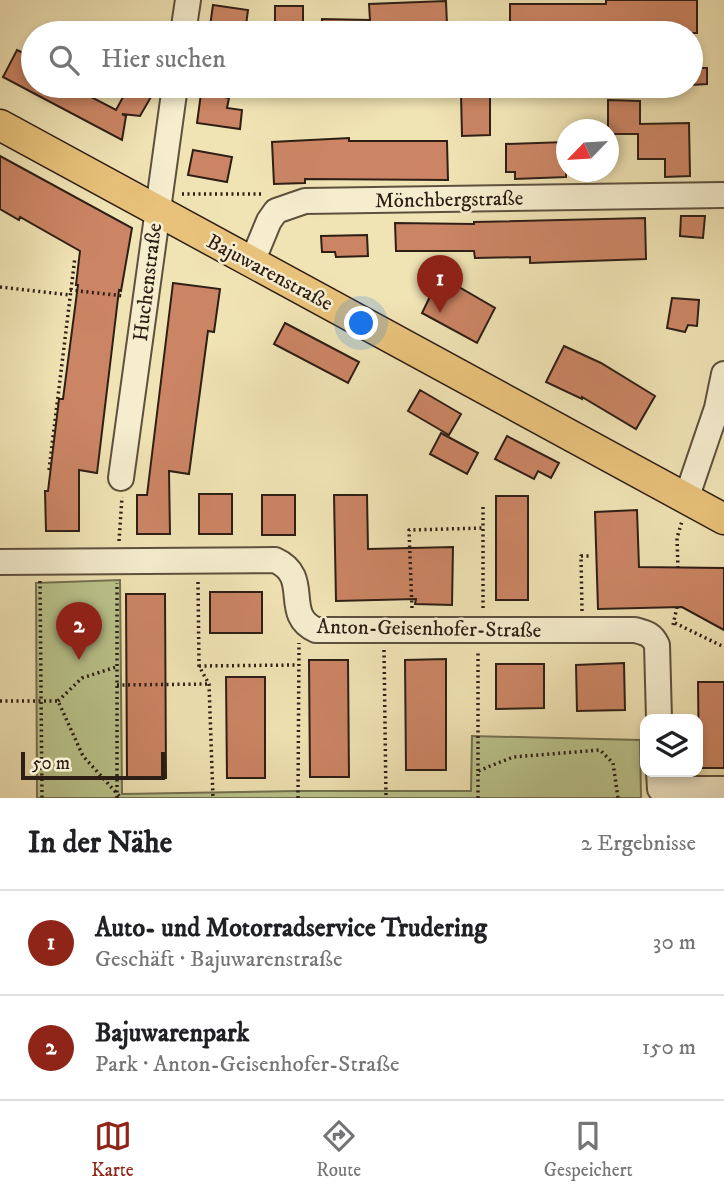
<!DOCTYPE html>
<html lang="de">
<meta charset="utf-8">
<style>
body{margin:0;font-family:"IM FELL DW Pica",serif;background:#f2f2f2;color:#202124}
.controls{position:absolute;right:21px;bottom:21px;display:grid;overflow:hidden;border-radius:14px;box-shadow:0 4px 10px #0003}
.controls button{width:63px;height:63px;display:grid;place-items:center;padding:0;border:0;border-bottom:2px solid #e0e0e0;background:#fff;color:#202124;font:35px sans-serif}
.compass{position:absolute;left:556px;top:119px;width:63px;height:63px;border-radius:50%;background:#fff;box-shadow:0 4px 10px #0003;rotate:245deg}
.scale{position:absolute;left:21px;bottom:18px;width:144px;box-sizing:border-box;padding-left:7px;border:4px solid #2e1f16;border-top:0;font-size:19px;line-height:24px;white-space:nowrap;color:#2e1f16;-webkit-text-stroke:5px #f5edce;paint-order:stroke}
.you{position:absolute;left:362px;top:324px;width:24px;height:24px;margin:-18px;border:5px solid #fff;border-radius:50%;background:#1a73e8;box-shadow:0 0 0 10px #1a73e833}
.badge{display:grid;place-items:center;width:46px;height:46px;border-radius:50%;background:#8f2418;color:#fff;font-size:23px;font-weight:700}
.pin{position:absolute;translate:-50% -58px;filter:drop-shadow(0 2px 4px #0008)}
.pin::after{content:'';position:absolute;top:37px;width:24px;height:21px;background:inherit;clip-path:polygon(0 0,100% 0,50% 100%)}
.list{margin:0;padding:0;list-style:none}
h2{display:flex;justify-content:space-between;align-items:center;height:91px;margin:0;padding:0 28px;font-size:30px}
h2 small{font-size:23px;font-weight:400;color:#757577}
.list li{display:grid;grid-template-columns:46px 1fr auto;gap:21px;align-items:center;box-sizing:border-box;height:105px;padding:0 28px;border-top:2px solid #e0e0e0}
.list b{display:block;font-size:26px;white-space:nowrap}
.list p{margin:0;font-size:23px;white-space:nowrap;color:#757577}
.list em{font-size:23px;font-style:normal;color:#757577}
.icon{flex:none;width:38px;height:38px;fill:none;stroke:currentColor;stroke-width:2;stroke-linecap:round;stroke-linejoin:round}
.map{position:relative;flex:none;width:724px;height:798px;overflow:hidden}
.search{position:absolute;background:#fff;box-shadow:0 4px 10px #0003;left:21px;right:21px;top:21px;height:77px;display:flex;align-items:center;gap:18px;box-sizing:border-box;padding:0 24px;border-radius:38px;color:#757577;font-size:26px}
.sheet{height:301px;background:#fff}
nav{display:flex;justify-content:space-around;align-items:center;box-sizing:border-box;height:98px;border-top:2px solid #e0e0e0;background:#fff;font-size:19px;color:#757577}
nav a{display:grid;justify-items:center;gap:4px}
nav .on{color:#8f2418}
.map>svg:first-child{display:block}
.green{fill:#bac48c;stroke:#747251;stroke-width:2}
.building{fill:#cb8564;stroke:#2e1f16;stroke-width:2}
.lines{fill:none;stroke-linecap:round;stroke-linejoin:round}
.minor-casing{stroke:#5e503e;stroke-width:28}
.major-casing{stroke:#2e1f16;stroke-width:33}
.path{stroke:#2e1f16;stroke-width:3.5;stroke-dasharray:2 3.5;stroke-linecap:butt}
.minor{stroke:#f5edce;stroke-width:24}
.major{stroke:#e8c27a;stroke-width:30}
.labels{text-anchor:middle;stroke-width:5;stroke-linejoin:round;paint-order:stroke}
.street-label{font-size:21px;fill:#2e1f16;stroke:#f5edce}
</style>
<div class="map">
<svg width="724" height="798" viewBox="0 0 724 798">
<rect width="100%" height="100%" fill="#f0e3b4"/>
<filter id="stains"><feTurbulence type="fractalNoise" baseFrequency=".00286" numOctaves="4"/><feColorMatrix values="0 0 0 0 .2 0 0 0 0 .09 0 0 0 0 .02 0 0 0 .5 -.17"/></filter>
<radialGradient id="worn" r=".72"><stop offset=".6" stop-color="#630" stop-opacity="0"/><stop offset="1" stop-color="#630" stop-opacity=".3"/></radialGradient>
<!-- green -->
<path class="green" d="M120 580 122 794 297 791H471L472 736 640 740 641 798H37L36 583Z"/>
<!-- building -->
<path class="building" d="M606 0H697V33H510V4H606Z
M446 1 447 25 396 27V29H375V33H321L322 19 370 20 369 4Z
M213 5 248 10 245 33H209Z
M275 6H303V28H275Z
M17 50 33 58V86H70L116 110 129 86 151 97 140 116 122 114 126 116 122 140 3 77Z
M691 68H707V84L691 85Z
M202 86H225L224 97 229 98 227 108 242 110 240 129 197 123Z
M461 94H490V135L462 136Z
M608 100 640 101V124L689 123 690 176 665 177V159H638V134H608Z
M349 138V141H447L448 180 305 179V183L274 184 272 142Z
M566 142V177L515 179V172H506V144Z
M193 150 232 157 227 182 188 175Z
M0 156 132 228 121 291 119 290 97 473 79 470V531H46L45 491H48L59 399H63L78 285H76L80 251 20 217 19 220 0 209Z
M681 216H705L703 238 680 236Z
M645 218 646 259 530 263V257L475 258 474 251H396L395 223 474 224V222Z
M367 235 368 256 336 257 335 252H322L321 236Z
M440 276 495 308 477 343 422 313Z
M173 283 220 289 214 332 208 331 189 474 169 471 170 534H137V495H147Z
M672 298 699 300 697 326 688 325 685 332 667 328Z
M285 323 359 362 348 383 274 344Z
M564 346 601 363 655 396 636 429 582 397V399L546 382Z
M420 390 461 414 449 435 408 411Z
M441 433 478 453 467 474 430 454Z
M507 436 559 463 551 478 538 471 534 479 495 459Z
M199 494H232V534H199Z
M262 495H295V535H262Z
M334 495H367L368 549 453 547 452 605 415 604 416 599 336 601Z
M496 496H528V600H496Z
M637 510 639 567 724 568V630L682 607 598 609 595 512Z
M210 592H262V633H210Z
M126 594H165L166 778H127Z
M446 659V770H406L405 660Z
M309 660H348L349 777H310Z
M624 663 625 710 577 711 576 665Z
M496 664H544V708L496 709Z
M226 677H265V778H227Z
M698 682H724V768H699Z"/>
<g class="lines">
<!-- minor casing -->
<g class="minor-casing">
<path id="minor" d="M183 33 188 0
M252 262 269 221 276 211 305 201 724 195
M121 478 175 86
M686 499 717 408 724 374
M0 562 275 560C313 577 281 614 316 630H635C646 633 652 634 657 645L659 719
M659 772 660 789H724"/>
</g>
<!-- major casing -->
<g class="major-casing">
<path id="major" d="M0 125 724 519"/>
</g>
<!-- path -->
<path class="path" d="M182 194H261
M0 287 70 295
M70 290 124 296
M49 470 75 257
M483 507V611
M119 541 122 497
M678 568 677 538 682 521
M40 581 42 798
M198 582 199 666 209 684 213 798
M412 608 409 530 483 528
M582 611 581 556H590
M675 623 724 647
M673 625 677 607
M384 650 386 798
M199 666 298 665
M117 685 209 684
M0 701H58L83 756 121 798
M58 701 82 678 116 667
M478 771V651
M117 798V583
M298 798 299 643
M478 798V771L513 757 600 750 613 763 618 798"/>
<!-- minor -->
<use href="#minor" class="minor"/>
<!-- major -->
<use href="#major" class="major"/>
</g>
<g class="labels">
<!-- street labels -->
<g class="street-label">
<text transform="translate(449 199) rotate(-1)" y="7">Mönchbergstraße</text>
<text transform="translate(270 272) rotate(28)" y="7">Bajuwarenstraße</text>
<text transform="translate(147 282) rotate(-83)" y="7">Huchenstraße</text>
<text transform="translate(429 628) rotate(1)" y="7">Anton-Geisenhofer-Straße</text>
</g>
</g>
<rect width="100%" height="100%" filter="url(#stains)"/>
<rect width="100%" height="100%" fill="url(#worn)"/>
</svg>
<div class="controls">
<button><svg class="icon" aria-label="layers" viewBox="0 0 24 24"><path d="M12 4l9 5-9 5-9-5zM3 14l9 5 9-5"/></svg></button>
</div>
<svg class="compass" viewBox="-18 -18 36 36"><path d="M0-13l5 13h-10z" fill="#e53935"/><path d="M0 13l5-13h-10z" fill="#757577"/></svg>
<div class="scale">50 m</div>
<div class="you"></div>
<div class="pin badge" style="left:440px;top:313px">1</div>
<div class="pin badge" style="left:79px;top:660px">2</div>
<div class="search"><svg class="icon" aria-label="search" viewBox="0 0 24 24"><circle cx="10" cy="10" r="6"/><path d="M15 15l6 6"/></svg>Hier suchen</div>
</div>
<section class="sheet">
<h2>In der Nähe<small>2 Ergebnisse</small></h2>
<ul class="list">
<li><span class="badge">1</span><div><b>Auto- und Motorradservice Trudering</b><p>Geschäft · Bajuwarenstraße</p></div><em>30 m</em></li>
<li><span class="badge">2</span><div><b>Bajuwarenpark</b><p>Park · Anton-Geisenhofer-Straße</p></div><em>150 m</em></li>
</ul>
</section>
<nav>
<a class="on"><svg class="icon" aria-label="map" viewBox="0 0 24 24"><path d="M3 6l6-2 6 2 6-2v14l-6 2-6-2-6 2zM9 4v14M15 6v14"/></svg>Karte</a>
<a><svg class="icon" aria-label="directions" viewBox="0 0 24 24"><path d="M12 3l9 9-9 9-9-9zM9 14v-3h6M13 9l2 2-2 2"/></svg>Route</a>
<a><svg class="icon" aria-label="saved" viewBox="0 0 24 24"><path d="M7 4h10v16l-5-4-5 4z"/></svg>Gespeichert</a>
</nav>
